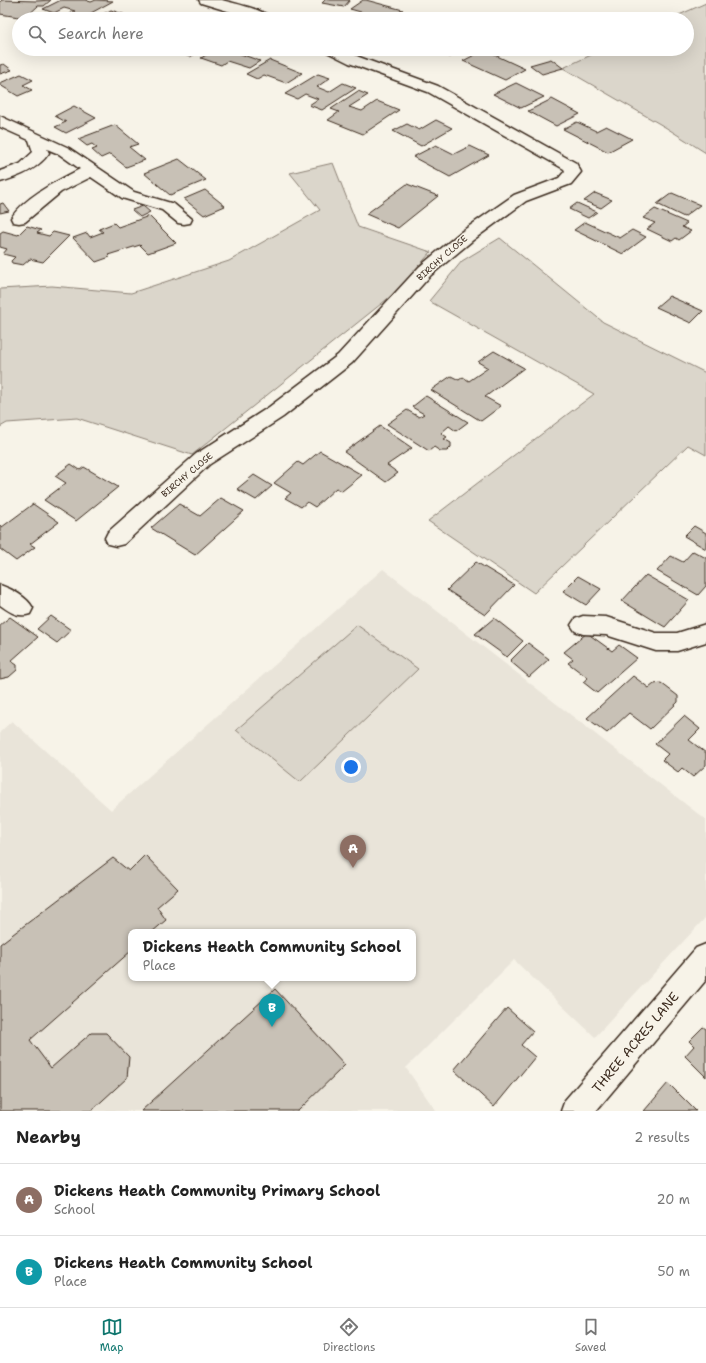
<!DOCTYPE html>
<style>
body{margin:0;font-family:"Shantell Sans",sans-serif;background:#f6f6f6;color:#222}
.you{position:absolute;left:351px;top:767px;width:14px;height:14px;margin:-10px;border:3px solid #fff;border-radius:50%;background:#1a73e8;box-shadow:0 0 0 6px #1a73e833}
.badge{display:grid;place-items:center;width:26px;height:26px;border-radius:50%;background:#0f766e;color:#fff;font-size:13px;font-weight:700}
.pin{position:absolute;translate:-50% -33px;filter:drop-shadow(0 1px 2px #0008)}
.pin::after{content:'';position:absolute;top:21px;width:14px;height:12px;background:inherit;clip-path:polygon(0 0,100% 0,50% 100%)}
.popup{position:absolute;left:128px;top:929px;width:288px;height:52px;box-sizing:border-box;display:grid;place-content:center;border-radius:8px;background:#fff;filter:drop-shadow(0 1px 3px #0005);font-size:13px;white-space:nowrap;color:#767676}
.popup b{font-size:15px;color:#222}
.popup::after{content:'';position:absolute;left:50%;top:100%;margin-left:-8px;border:8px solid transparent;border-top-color:#fff}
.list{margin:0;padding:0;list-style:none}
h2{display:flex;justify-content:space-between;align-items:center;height:52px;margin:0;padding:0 16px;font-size:17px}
h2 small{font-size:13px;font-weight:400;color:#767676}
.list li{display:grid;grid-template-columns:26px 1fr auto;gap:12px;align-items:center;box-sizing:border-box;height:72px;padding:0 16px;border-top:1px solid #e0e0e0}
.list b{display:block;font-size:15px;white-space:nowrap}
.list p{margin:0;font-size:13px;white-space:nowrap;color:#767676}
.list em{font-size:13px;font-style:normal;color:#767676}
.icon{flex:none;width:22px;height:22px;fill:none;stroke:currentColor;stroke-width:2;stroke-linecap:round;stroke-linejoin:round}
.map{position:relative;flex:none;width:706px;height:1111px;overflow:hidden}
.search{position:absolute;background:#fff;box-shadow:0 4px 16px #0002;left:12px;right:12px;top:12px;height:44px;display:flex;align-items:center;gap:10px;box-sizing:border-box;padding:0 14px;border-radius:22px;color:#767676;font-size:15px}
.sheet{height:196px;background:#fff}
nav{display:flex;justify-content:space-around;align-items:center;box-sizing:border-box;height:56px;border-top:1px solid #e0e0e0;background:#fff;font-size:11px;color:#767676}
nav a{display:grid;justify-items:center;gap:2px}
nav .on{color:#0f766e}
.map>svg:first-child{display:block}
.built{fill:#e9e4d9;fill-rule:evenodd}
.green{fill:#dbd6cb;stroke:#8b8074}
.building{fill:#c8c1b6;stroke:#3b2a1e}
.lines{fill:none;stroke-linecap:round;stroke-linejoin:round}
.minor-casing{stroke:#3b2a1e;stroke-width:3}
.minor{fill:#f7f3e8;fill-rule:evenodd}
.labels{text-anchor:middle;stroke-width:3;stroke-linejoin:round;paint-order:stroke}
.far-street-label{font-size:9px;fill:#3b2a1e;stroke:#f7f3e8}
.near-street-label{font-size:13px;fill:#3b2a1e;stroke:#f7f3e8}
</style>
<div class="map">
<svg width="706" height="1111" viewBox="0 0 706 1111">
<rect width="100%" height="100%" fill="#f7f3e8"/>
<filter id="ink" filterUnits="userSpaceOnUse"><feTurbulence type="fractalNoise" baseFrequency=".025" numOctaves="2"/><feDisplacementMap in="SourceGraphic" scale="8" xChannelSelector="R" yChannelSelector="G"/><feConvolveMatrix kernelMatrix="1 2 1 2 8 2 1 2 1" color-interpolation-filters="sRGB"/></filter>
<g filter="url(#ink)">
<!-- built -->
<path class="built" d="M383 569 706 820V917L595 1037 514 960 406 1068 436 1111H0V732L12 721 111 810ZM131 932H413V978H131Z"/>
<!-- green -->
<path class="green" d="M706 3V153L665 127 563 68 604 49H687V19H670Z
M333 163 358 227 431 252 396 292 192 455 77 418 7 423 0 427V289L52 286 131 293 229 261 320 210 290 173Z
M500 238 603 322 706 373V455L688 445 534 593 428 521 594 394 429 301 462 261Z
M357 625 418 669 300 782 236 730Z"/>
<!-- building -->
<path class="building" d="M2 0 36 1 51 0 44 6H38L25 18 0 14V2Z
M61 0H85L91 2 96 0 113 1 80 19H62L75 11 64 8 54 13 43 9Z
M325 0H350L344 7 322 3Z
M363 0H366L403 10 391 19H386L350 9Z
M111 10 138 19H112L101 15Z
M169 49H204L190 57Z
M216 49H237L241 50 238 53 260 61 249 68 227 61 221 65 201 58Z
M432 49H479L468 55 461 51 450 57Z
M484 50 525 69 505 80 463 61Z
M551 59 563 68 542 74 530 65Z
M270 60 302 73 286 83 264 75 257 79 246 74Z
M4 64 12 70 0 74V65Z
M21 74 33 80 23 85 32 90 18 96 0 85V83Z
M318 74 330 78 317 87 329 92 343 83 356 88 322 110 309 105 318 99 305 94 297 99 285 94Z
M516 83 544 97 521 108 493 94Z
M358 91 368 95 349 107 362 111 377 101 399 110 363 134 328 120 339 112 331 109Z
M552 99 580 114 556 126 528 111Z
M74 106 96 118 66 133 55 127 66 122 55 116Z
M436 120 452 128 421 146 393 131 407 124 419 130Z
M577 122 596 131 606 126 632 139 608 152 563 129Z
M115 125 138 144 129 147 145 160 126 167 110 154 101 158 92 150 97 148 92 144 87 146 78 139Z
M436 145 454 154 470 146 489 155 450 177 413 157Z
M179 159 206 180 170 195 144 173Z
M407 184 438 196 398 228 366 214Z
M205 190 225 206 204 215 184 199Z
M595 193 612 200 601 208 584 201Z
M672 193 700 205 684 217 657 204Z
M3 203 9 211 0 213V204Z
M577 203 597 212 588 218 569 209Z
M143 206 150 212 140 217 132 210Z
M655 209 687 223 682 227 691 231 679 240 676 238 672 241 647 229 655 223 643 218Z
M149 216 176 243 148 253 140 245 108 255 110 257 96 262 73 238 87 233 90 237 103 232 99 229 114 223 118 227Z
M585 222 620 238 632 230 646 237 623 254 574 230Z
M27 226 41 230 37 233 49 236 53 232 69 236 43 262 30 259 23 265 12 263 11 261 15 257 3 254 7 249 0 247V233L3 231 18 235Z
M669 296 703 311 691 323 656 307Z
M494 351 524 368 485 397 501 406 481 421 431 390 451 376 459 380 463 377 469 381 488 368 478 362Z
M426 396 468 422 456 431 449 426 441 433 447 437 444 439 451 443V447L447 451H440L434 447 429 451 387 424 407 410 419 417 424 414 412 407Z
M380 426 412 448 387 465 398 473 386 482 344 452Z
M320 451 362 475 342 491 336 488 315 507 307 502 301 507 285 498 291 493 274 483 298 462 303 465Z
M71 464 80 470 84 467 118 487 76 521 44 500 66 483 55 476Z
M254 475 272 486 256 500 237 489Z
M221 498 244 511 195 555 151 528 179 504 200 516Z
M33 504 59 522 30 544 35 547 16 561 0 549V525L2 527Z
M694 526 706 533V549L684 536Z
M693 551 706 558V586L698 595 657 571 671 556 683 562Z
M476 562 514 585 485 615 447 590Z
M646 575 689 600 665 627 622 601Z
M578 576 601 589 586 605 563 591Z
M51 616 71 630 57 643 37 629Z
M10 617 38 637 11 661 17 665V670L9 677 0 679V625Z
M494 618 523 641 507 657 475 634Z
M587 633 612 651 619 645 637 658 597 693 583 682 588 678 568 663 573 659 564 652Z
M528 643 549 659 529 677 510 661Z
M633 676 649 688 654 684 661 683 678 696V702L650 729 629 713 607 733 587 718Z
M684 716 700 729 689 740 706 753V765L693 777 682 768 678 772 662 760 668 754 655 744Z
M145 855 178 889 157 907 166 920 152 932H131V951L30 1040 51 1068 91 1033H106L129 1057 127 1078 91 1111H0V944L113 858 129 871Z
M275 989 345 1065 298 1111H141Z
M507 1008 533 1031 521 1045 535 1057 494 1107 454 1070Z
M703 1027 706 1029V1077L685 1056 694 1046 689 1041Z
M668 1083 696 1111H644Z"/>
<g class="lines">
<!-- minor casing -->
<g class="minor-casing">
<path id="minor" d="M199 0C207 0 215 0 222 0 233 3 266 10 272 19H254L201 3Z
M325 49H343L359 57 438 86 576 163 581 172 571 184 526 201 473 240 431 275 352 363 283 417 210 464 124 544 116 546 108 544 105 538 108 532 196 454 269 407 338 355 419 267 461 232 514 195 559 178 565 171 564 169 428 92 349 63 327 52Z
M0 116 69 148 134 192 174 204 192 219 190 223 184 224 178 223 162 210 122 198 91 177 61 192 25 222 19 223 13 222 11 218C26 196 57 181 80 169L59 154 47 149 49 153C38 169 19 177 0 182V171L20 164 33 152 29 140 0 127Z
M0 585C12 589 27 597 33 608L30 614C18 618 10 612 0 605Z
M583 616 606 617 656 633H677L706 624V642L677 651H656L606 635 583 634 575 631 571 625 575 619Z
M706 944V980L596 1111H561L565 1100 696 948Z"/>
</g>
<!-- minor -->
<use href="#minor" class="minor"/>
</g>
</g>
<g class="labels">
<!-- far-street labels -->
<g class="far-street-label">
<text transform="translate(442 258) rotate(-41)" y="3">BIRCHY CLOSE</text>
<text transform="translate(187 475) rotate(-40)" y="3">BIRCHY CLOSE</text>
</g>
<!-- near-street labels -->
<g class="near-street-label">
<text transform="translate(635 1042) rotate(-50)" y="5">THREE ACRES LANE</text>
</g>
</g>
</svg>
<div class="you"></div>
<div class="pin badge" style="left:353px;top:868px;background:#8d6e63">A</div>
<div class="pin badge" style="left:272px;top:1027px;background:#0f9aa8">B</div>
<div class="popup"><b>Dickens Heath Community School</b>Place</div>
<div class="search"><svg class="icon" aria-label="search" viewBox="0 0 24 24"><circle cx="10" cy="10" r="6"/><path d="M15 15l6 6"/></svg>Search here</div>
</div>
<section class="sheet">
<h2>Nearby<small>2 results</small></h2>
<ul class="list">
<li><span class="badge" style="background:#8d6e63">A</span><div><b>Dickens Heath Community Primary School</b><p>School</p></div><em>20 m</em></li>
<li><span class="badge" style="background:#0f9aa8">B</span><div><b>Dickens Heath Community School</b><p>Place</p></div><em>50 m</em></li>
</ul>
</section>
<nav>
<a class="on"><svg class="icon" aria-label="map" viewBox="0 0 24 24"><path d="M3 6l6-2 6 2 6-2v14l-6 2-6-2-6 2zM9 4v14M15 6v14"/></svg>Map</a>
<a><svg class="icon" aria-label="directions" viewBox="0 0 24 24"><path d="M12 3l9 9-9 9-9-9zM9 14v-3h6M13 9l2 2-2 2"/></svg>Directions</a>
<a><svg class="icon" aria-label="saved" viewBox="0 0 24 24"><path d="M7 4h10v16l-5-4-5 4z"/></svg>Saved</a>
</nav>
